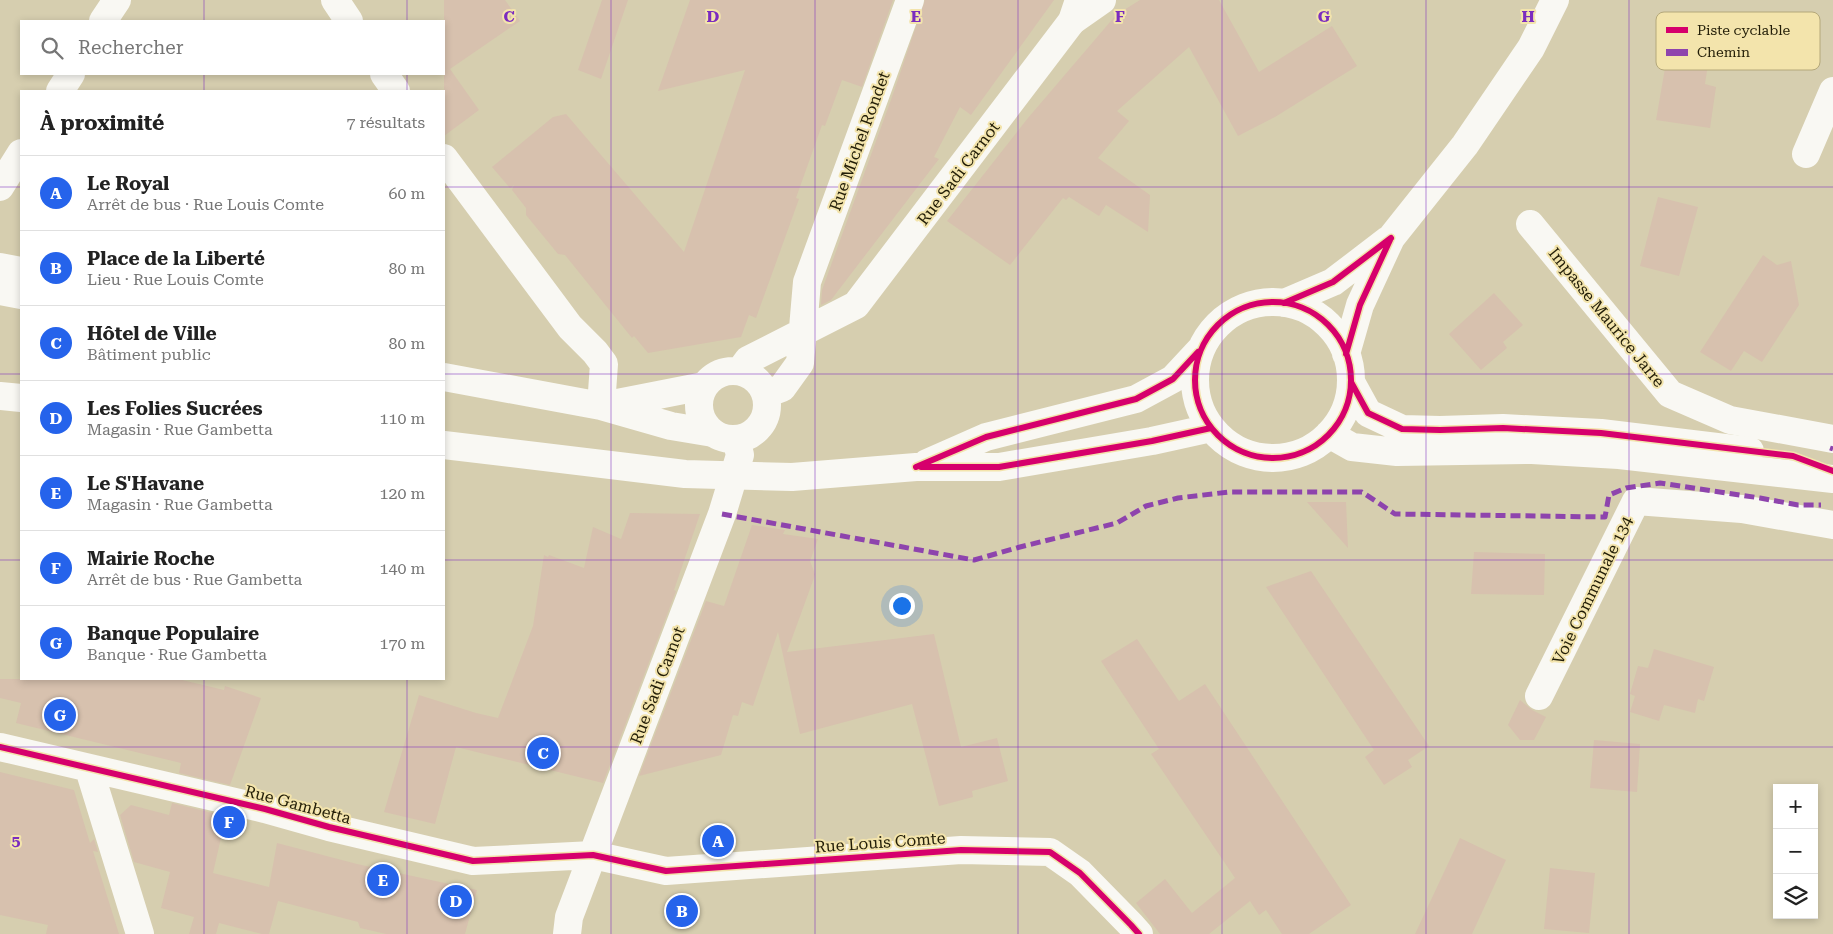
<!DOCTYPE html>
<html lang="fr">
<meta charset="utf-8">
<style>
body{margin:0;font-family:"Roboto Serif",serif;background:#f2f2f2;color:#222}
.controls{position:absolute;right:15px;bottom:15px;display:grid;overflow:hidden;border-radius:0px;box-shadow:0 2px 8px #0003}
.controls button{width:45px;height:45px;display:grid;place-items:center;padding:0;border:0;border-bottom:1px solid #e0e0e0;background:#fff;color:#222;font:25px sans-serif}
.you{position:absolute;left:901px;top:605px;width:18px;height:18px;margin:-12px;border:4px solid #fff;border-radius:50%;background:#1a73e8;box-shadow:0 0 0 8px #1a73e833}
.badge{display:grid;place-items:center;width:32px;height:32px;border-radius:50%;background:#2563eb;color:#fff;font-size:16px;font-weight:700}
.pin{position:absolute;translate:-50% -50%;border:2px solid #fff;box-shadow:0 1px 5px #0006}
.list{margin:0;padding:0;list-style:none}
h2{display:flex;justify-content:space-between;align-items:center;height:65px;margin:0;padding:0 20px;font-size:21px}
h2 small{font-size:16px;font-weight:400;color:#767676}
.list li{display:grid;grid-template-columns:32px 1fr auto;gap:15px;align-items:center;box-sizing:border-box;height:75px;padding:0 20px;border-top:1px solid #e0e0e0}
.list b{display:block;font-size:19px;white-space:nowrap}
.list p{margin:0;font-size:16px;white-space:nowrap;color:#767676}
.list em{font-size:16px;font-style:normal;color:#767676}
.icon{flex:none;width:28px;height:28px;fill:none;stroke:currentColor;stroke-width:2;stroke-linecap:round;stroke-linejoin:round}
.map{position:relative;flex:none;width:1833px;height:934px;overflow:hidden}
.search{position:absolute;background:#fff;box-shadow:0 2px 8px #0003;left:20px;top:20px;width:425px;height:55px;display:flex;align-items:center;gap:12px;box-sizing:border-box;padding:0 18px;border-radius:0px;color:#767676;font-size:19px}
.panel{position:absolute;background:#fff;box-shadow:0 2px 8px #0003;left:20px;top:90px;width:425px;height:590px;border-radius:0px}
.map>svg:first-child{display:block}
.building{fill:#d7c1ae}
.lines{fill:none;stroke-linecap:round;stroke-linejoin:round}
.minor{stroke:#f9f8f3;stroke-width:28}
.major{stroke:#f9f8f3;stroke-width:28}
.quiet{stroke:#8e44ad;stroke-width:5;stroke-dasharray:10 5;stroke-linecap:butt}
.cycleway-casing{stroke:#f3e4ac;stroke-width:9}
.cycleway{stroke:#d6006c;stroke-width:6}
.grid{fill:none;stroke:#7b2cbf;stroke-width:1;stroke-opacity:0.55}
.labels{text-anchor:middle;stroke-width:4;stroke-linejoin:round;paint-order:stroke}
.street-label{font-size:16px;fill:#221d07;stroke:#f3e4ac}
.key{fill:#f3e4ac;stroke:#b4a87a;stroke-width:1}
.key-label{font-size:14px;fill:#221d07}
.grid-label{font-size:16px;text-anchor:middle;font-weight:bold;fill:#7b2cbf;stroke:#f3e4ac;stroke-width:4;stroke-linejoin:round;paint-order:stroke}
</style>
<div class="map">
<svg width="1833" height="934" viewBox="0 0 1833 934">
<rect width="100%" height="100%" fill="#d6ceaf"/>
<!-- building -->
<path class="building" d="M444 0H505L520 21 450 69 479 110 444 136Z
M602 0H628L601 79 578 70Z
M690 0H893L862 87 842 80 825 126 822 125 796 198 799 199 756 318 749 315 741 337 648 353 634 336 632 338 565 255 558 254 526 215V208L512 190 514 185 510 188 492 167 553 117 566 114 684 252 745 70 658 91Z
M925 0H1054L971 115 960 107 934 157 939 159 831 300 821 305 822 290 892 97Z
M1140 0H1219L1259 72 1332 26 1357 66 1275 117 1238 136 1189 47 1117 111 1129 121 1098 158 1150 195 1148 232 1106 205 1099 216 1069 197 1066 200 1063 198 1010 265 947 221 1028 118 1116 15Z
M1668 51 1709 58 1705 84 1716 87 1710 128 1656 120Z
M1658 197 1698 207 1679 276 1640 266Z
M1763 255 1777 265 1791 261 1799 305 1762 362 1744 351 1731 371 1700 352Z
M1494 293 1523 325 1503 342 1507 348 1481 370 1449 334Z
M1307 502H1346L1348 548Z
M630 513 700 514 674 590 676 591 603 783 456 747 435 824 384 812 419 695 476 713 498 718 533 626 544 555 548 557 549 555 584 568 593 527 621 539Z
M752 525 785 530 783 534 818 539 810 561 815 574 814 578 787 652 934 634 961 747 997 738 1008 781 972 791 973 797 939 806 912 704 800 734 778 632 753 706 742 702 738 716 733 715 721 755 639 776 706 601 724 606Z
M1474 552 1545 554 1544 595 1471 594Z
M1311 571 1429 746 1408 760 1412 767 1384 785 1365 757 1374 750 1266 587Z
M1137 639 1179 701 1205 684 1351 905 1309 934H1282L1266 910 1259 915 1250 901 1209 934H1160L1136 903 1165 879 1192 913 1235 878 1151 754 1159 749 1101 661Z
M1654 649 1714 667 1704 701 1698 699 1695 713 1664 705 1659 721 1630 712 1635 696 1630 694 1638 666 1648 668Z
M0 679H178L224 690 225 686 261 698 230 785 179 773 181 763 16 723 21 703 0 698Z
M1520 700 1532 710 1546 717 1534 740H1520L1508 725Z
M1594 740 1640 744 1637 792 1590 788Z
M0 772 74 790 90 843 94 839 98 852 93 851 119 934H46L48 925 0 915Z
M172 803 221 815 217 827 223 829 213 873 269 887 277 843 357 864 477 890 465 934H386L360 928 358 922 278 901 269 934H262L219 923 216 934H189L194 917 161 908 170 872 134 862 120 815 131 805 169 815Z
M1460 838 1506 860 1472 934H1415Z
M1550 868 1595 873 1589 933 1544 929Z"/>
<g class="lines">
<!-- minor -->
<path class="minor" d="M335 0 349 21
M103 21 117 0
M1072 21 1102 0
M384 74 396 91
M60 91 71 74
M1806 154 1833 91
M444 158 570 327 595 352 604 364 601 406
M0 187 21 153
M1530 224 1670 394 1730 420 1833 439
M0 267 21 271
M0 291 21 295
M444 377 601 406 671 426 713 433
M607 405 704 386
M1539 696 1636 501 1742 509 1833 525
M0 747 265 809 329 827 473 861 593 855 666 871 961 850 1050 852 1080 873 1131 925 1139 934
M89 769 140 934
M567 934 569 917 722 514 740 455 736 439"/>
<!-- major -->
<path class="major" d="M1195 380a78 78 0 1 1 156 0a78 78 0 1 1-156 0Z
M1284 303 1333 282 1388 240
M1346 354 1360 305 1391 238 1465 145 1531 48 1555 0
M699 405a34 34 0 1 1 68 0a34 34 0 1 1-68 0Z
M740 371 748 360 856 305 1072 21 1079 0
M1351 382 1368 413 1402 429 1440 430 1503 428 1601 433 1750 451
M766 394 782 388 800 363 807 282 910 0
M0 396 21 398
M1329 434 1352 447 1397 452 1532 450 1619 455 1833 479
M444 445 685 474 792 477 916 467H999L1152 441 1211 428
M927 463 986 437 1136 399 1173 379 1200 350"/>
<!-- quiet -->
<path class="quiet" d="M1830 448 1833 449
M722 514 974 560 1020 547 1117 523 1146 506 1178 498 1229 492H1362L1395 514 1605 517 1609 495 1626 488 1660 483 1760 498 1798 505H1821"/>
<!-- cycleway casing -->
<g class="cycleway-casing">
<path id="cycleway" d="M1195 380a78 78 0 1 1 156 0a78 78 0 1 1-156 0Z
M1284 303 1333 282 1391 238
M1346 354 1360 305 1390 240
M1351 382 1368 413 1402 429 1440 430 1503 428 1601 433 1793 456 1833 471
M916 467 986 437 1136 399 1173 379 1198 352
M921 467H999L1152 441 1211 428
M0 747 265 809 329 827 473 861 593 855 666 871 961 850 1050 852 1080 873 1131 925 1139 934"/>
</g>
<!-- cycleway -->
<use href="#cycleway" class="cycleway"/>
</g>
<!-- grid -->
<path class="grid" d="M204 0V21M407 0V21M611 0V934M815 0V934M1018 0V934M1222 0V934M1426 0V934M1629 0V934M204 74V91M407 74V91M0 187H21M444 187H1833M0 374H21M444 374H1833M0 560H21M444 560H1833M204 679V934M407 679V934M0 747H1833"/>
<g class="labels">
<!-- street labels -->
<g class="street-label">
<text transform="translate(859 141) rotate(-70)" y="6">Rue Michel Rondet</text>
<text transform="translate(958 173) rotate(-53)" y="6">Rue Sadi Carnot</text>
<text transform="translate(1607 317) rotate(51)" y="6">Impasse Maurice Jarre</text>
<text transform="translate(1592 590) rotate(-64)" y="6">Voie Communale 134</text>
<text transform="translate(657 685) rotate(-69)" y="6">Rue Sadi Carnot</text>
<text transform="translate(298 804) rotate(15)" y="6">Rue Gambetta</text>
<text transform="translate(880 842) rotate(-4)" y="6">Rue Louis Comte</text>
</g>
</g>
<!-- legend -->
<rect x="1656" y="12" width="164" height="58" rx="8" class="key"/>
<rect x="1666" y="27" width="22" height="6" fill="#d6006c"/>
<rect x="1666" y="49" width="22" height="7" fill="#8e44ad"/>
<g class="key-label">
<text x="1697" y="35">Piste cyclable</text>
<text x="1697" y="57">Chemin</text>
</g>
<g class="grid-label">
<text x="509" y="22">C</text>
<text x="713" y="22">D</text>
<text x="916" y="22">E</text>
<text x="1120" y="22">F</text>
<text x="1324" y="22">G</text>
<text x="1528" y="22">H</text>
<text x="16" y="846">5</text>
</g>
</svg>
<div class="controls">
<button>+</button>
<button>−</button>
<button><svg class="icon" aria-label="layers" viewBox="0 0 24 24"><path d="M12 4l9 5-9 5-9-5zM3 14l9 5 9-5"/></svg></button>
</div>
<div class="you"></div>
<div class="pin badge" style="left:718px;top:841px">A</div>
<div class="pin badge" style="left:682px;top:911px">B</div>
<div class="pin badge" style="left:543px;top:753px">C</div>
<div class="pin badge" style="left:456px;top:901px">D</div>
<div class="pin badge" style="left:383px;top:880px">E</div>
<div class="pin badge" style="left:229px;top:822px">F</div>
<div class="pin badge" style="left:60px;top:715px">G</div>
<div class="search"><svg class="icon" aria-label="search" viewBox="0 0 24 24"><circle cx="10" cy="10" r="6"/><path d="M15 15l6 6"/></svg>Rechercher</div>
<section class="panel">
<h2>À proximité<small>7 résultats</small></h2>
<ul class="list">
<li><span class="badge">A</span><div><b>Le Royal</b><p>Arrêt de bus · Rue Louis Comte</p></div><em>60 m</em></li>
<li><span class="badge">B</span><div><b>Place de la Liberté</b><p>Lieu · Rue Louis Comte</p></div><em>80 m</em></li>
<li><span class="badge">C</span><div><b>Hôtel de Ville</b><p>Bâtiment public</p></div><em>80 m</em></li>
<li><span class="badge">D</span><div><b>Les Folies Sucrées</b><p>Magasin · Rue Gambetta</p></div><em>110 m</em></li>
<li><span class="badge">E</span><div><b>Le S'Havane</b><p>Magasin · Rue Gambetta</p></div><em>120 m</em></li>
<li><span class="badge">F</span><div><b>Mairie Roche</b><p>Arrêt de bus · Rue Gambetta</p></div><em>140 m</em></li>
<li><span class="badge">G</span><div><b>Banque Populaire</b><p>Banque · Rue Gambetta</p></div><em>170 m</em></li>
</ul>
</section>
</div>
